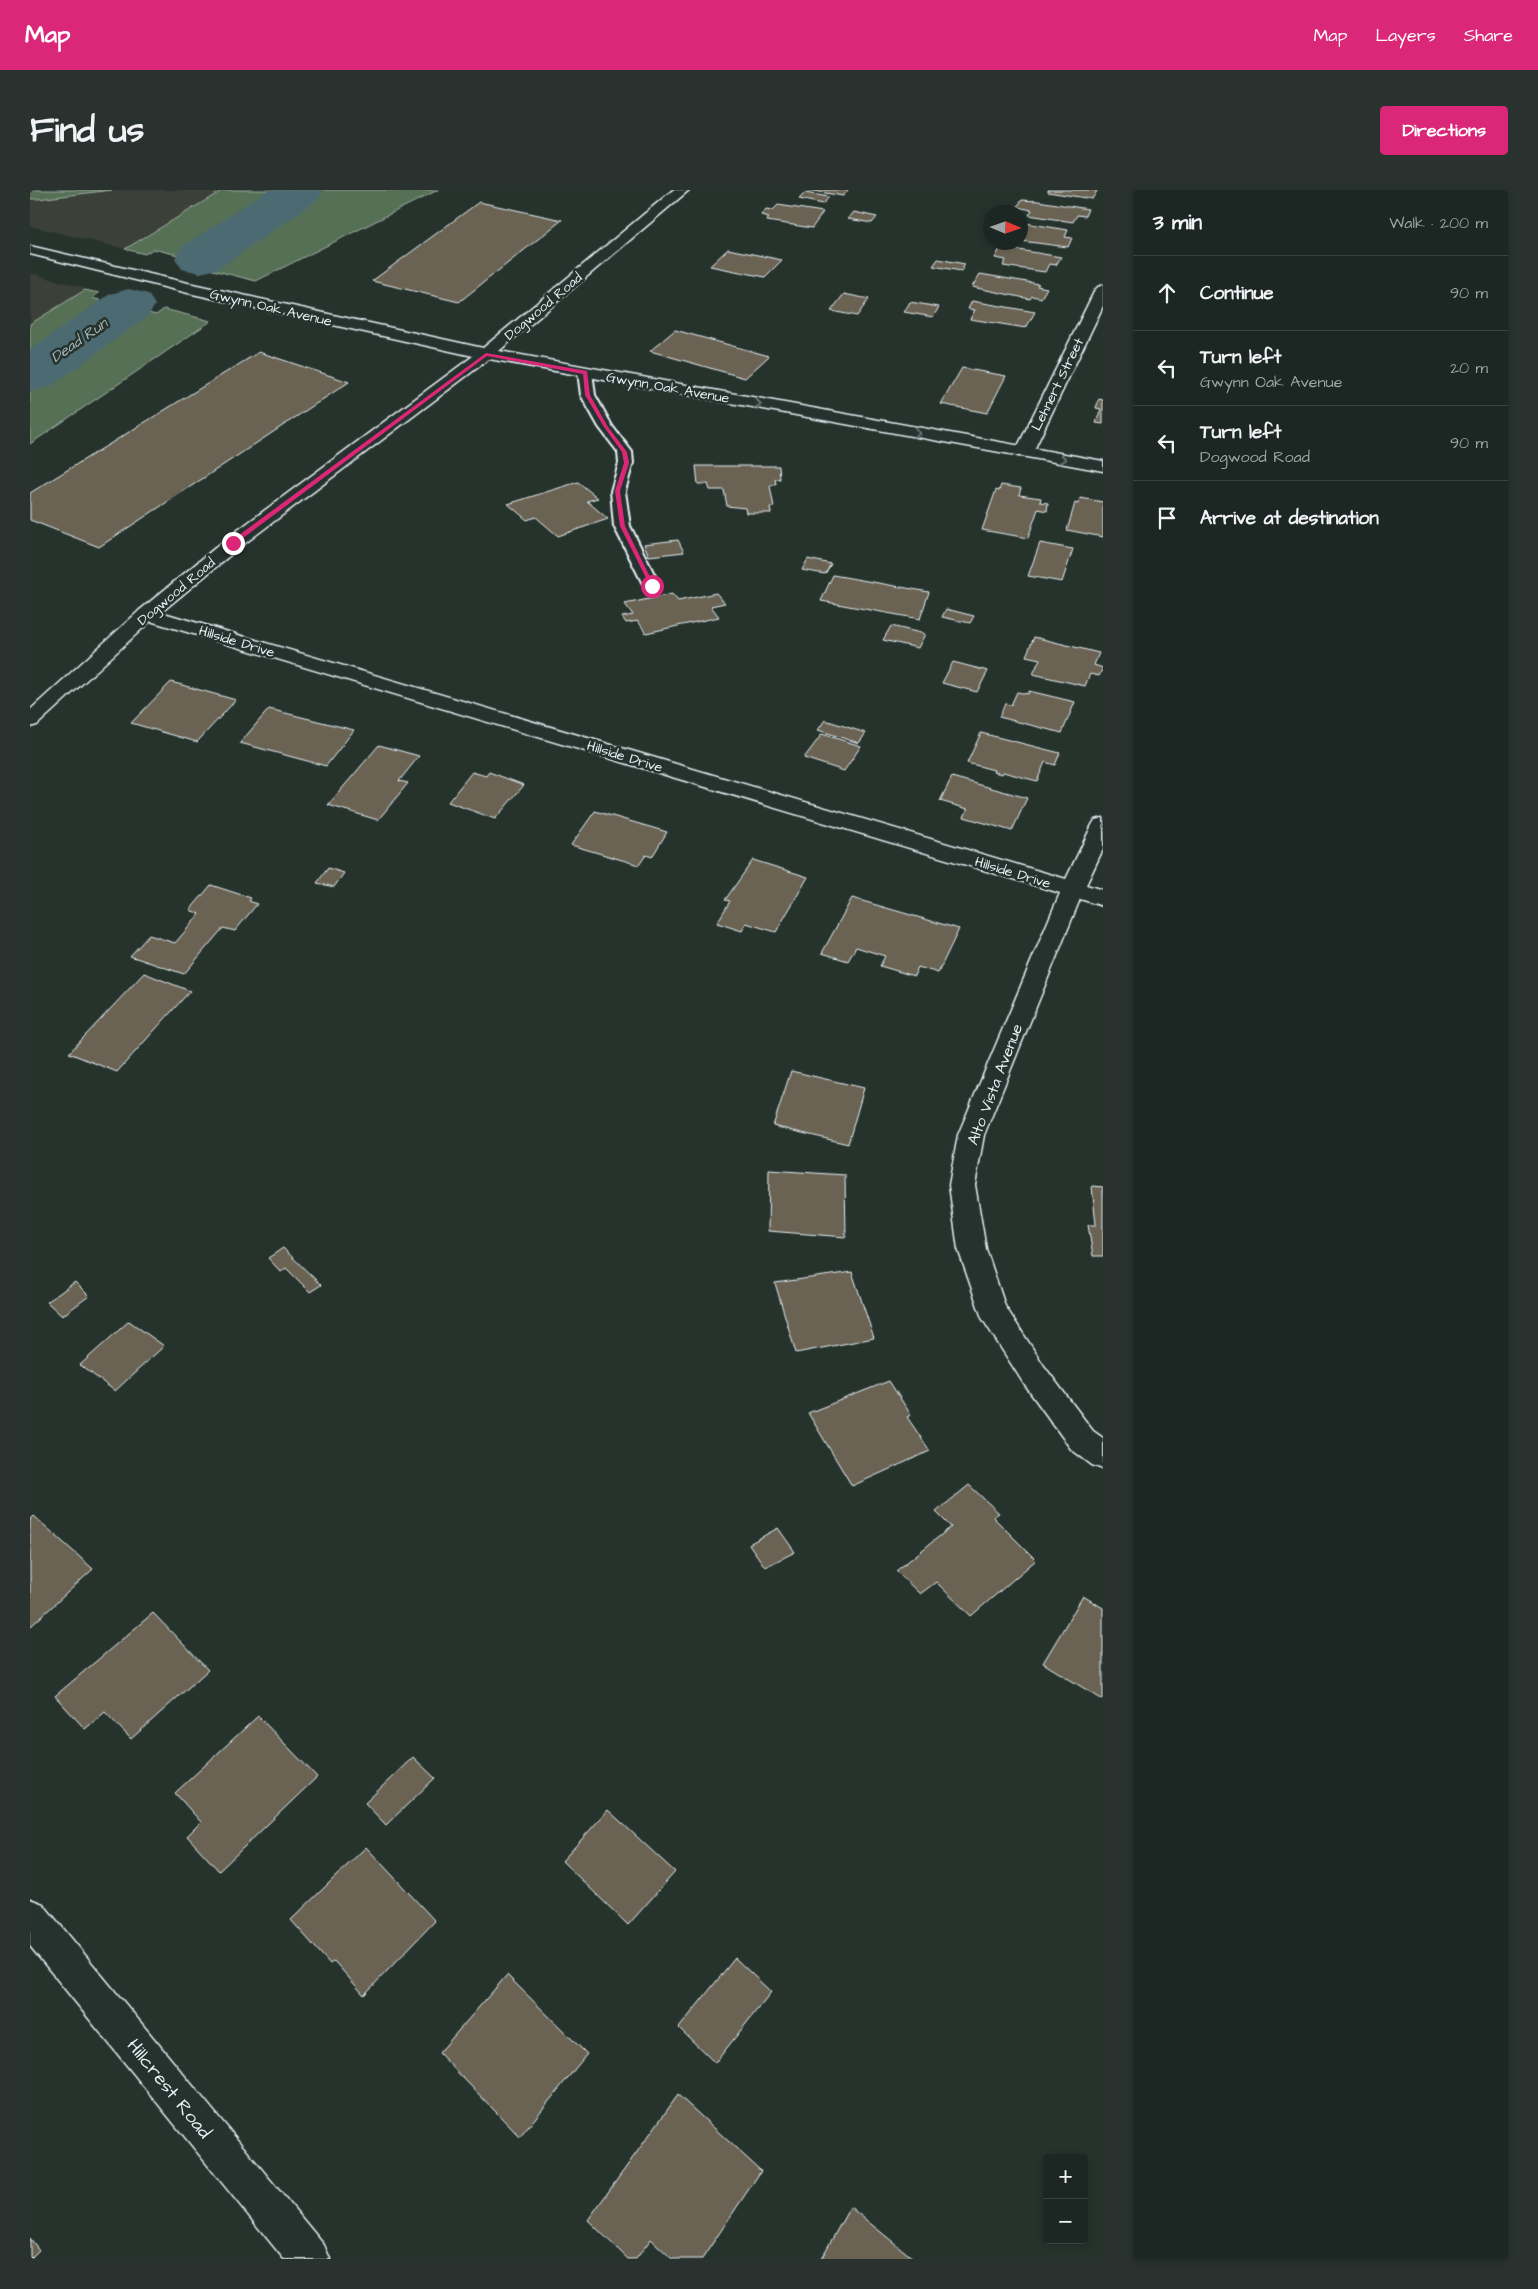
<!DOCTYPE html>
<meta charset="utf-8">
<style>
body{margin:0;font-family:"Architects Daughter",sans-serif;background:#29322f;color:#f1f3f6}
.controls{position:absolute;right:15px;bottom:15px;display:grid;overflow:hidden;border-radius:5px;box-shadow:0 2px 8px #0003}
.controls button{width:45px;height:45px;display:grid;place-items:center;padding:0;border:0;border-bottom:1px solid #3a4340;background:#1c2622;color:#f1f3f6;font:25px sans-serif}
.compass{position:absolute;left:953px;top:15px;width:45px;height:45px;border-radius:50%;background:#1c2622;box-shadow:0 2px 8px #0003;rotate:92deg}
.stop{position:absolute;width:15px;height:15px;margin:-11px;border:4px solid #db2777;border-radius:50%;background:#fff}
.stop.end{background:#db2777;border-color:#fff;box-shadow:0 1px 5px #0008}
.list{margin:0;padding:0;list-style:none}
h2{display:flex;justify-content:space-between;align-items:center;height:65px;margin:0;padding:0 20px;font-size:21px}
h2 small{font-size:16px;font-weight:400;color:#a0a5a5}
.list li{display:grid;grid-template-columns:32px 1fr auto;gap:15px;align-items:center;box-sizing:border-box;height:75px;padding:0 20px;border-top:1px solid #3a4340}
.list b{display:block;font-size:19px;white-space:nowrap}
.list p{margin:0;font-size:16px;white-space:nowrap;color:#a0a5a5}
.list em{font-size:16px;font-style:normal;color:#a0a5a5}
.icon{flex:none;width:28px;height:28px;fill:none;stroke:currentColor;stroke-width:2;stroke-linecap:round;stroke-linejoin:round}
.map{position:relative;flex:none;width:1073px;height:2069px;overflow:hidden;border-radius:5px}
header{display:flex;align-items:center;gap:30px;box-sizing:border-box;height:70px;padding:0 25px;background:#db2777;color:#fff}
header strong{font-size:24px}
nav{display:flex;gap:28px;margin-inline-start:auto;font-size:18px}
.intro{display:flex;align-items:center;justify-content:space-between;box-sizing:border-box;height:120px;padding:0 30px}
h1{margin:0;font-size:35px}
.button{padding:12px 22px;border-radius:5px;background:#db2777;color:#fff;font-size:18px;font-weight:700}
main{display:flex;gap:30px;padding:0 30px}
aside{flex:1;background:#1c2622;border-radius:5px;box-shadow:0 2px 8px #0003}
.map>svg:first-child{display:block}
.built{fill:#3a4138}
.green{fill:#577055;stroke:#a0b0a6}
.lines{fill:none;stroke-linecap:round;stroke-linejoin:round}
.river{fill:#4b6b72;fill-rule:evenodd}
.building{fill:#6a6352;stroke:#e8f1f8}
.lane-casing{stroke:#e8f1f8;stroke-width:4}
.street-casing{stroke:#e8f1f8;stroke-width:3}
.secondary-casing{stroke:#e8f1f8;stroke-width:3}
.lane{fill:#26332d;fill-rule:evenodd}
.street{fill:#26332d;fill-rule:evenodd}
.secondary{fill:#26332d;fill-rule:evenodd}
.oneway{stroke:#6a7674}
.route{fill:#db2777}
.labels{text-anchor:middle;stroke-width:5;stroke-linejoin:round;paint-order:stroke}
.far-street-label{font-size:14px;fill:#e8f1f8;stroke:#26332d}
.far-water-label{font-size:15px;font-style:italic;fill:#a9bbc2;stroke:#26332d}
.street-label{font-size:16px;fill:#e8f1f8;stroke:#26332d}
.near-street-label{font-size:19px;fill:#e8f1f8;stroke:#26332d}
</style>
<header>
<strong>Map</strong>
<nav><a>Map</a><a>Layers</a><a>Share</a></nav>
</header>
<div class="intro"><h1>Find us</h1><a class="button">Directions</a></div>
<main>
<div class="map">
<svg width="1073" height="2069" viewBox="0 0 1073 2069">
<rect width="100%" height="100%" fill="#26332d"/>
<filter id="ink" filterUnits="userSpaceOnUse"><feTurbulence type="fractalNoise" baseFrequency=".02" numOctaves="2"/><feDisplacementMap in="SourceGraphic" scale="10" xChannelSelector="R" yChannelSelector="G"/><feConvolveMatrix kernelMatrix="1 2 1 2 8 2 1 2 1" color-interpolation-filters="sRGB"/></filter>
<g filter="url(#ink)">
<!-- built -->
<path class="built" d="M0 0H193L95 59 0 36Z
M0 83 52 97 55 100 0 134Z"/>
<!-- green -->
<path class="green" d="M0 0H82L8 9H0Z
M193 0H408L226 91 179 79 186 74 123 59 115 64 95 59Z
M55 100 69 103 62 108 126 125 134 119 181 131 0 254V134Z"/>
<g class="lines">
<!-- river -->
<path class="river" d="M238 0H294L287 10 188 79 170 83 152 79 145 68 152 57Z
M99 99 118 104 125 115 118 126 20 197 0 202V160L80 104Z"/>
</g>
<!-- building -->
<path class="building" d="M778 0H818L813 6Z
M1018 0H1061L1067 1 1062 9 1018 2Z
M775 3 799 7 793 14 769 9Z
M992 10 1008 11 1058 19 1055 26 1047 25 1043 32 999 25 1002 20 987 17Z
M449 12 532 30 429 112 342 91Z
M748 15 793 22 782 38 737 31 739 27 731 25 736 19 743 20Z
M824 22 847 27 842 33 818 29Z
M995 33 1038 40 1035 47 1042 48 1038 57 991 51V37Z
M971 57 1031 67 1026 75 1019 74 1015 82 973 76 976 70 965 68Z
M698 59 752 70 735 87 680 76Z
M908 69 935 74 931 81 903 76Z
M950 84 1009 94 1007 96 1017 98 1011 108 1002 106 1000 109 942 97Z
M814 104 839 109 827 126 801 121Z
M942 111 1005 122 996 138 940 129 945 120 938 119Z
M880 112 909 117 903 127 874 122Z
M645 140 739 166 715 188 620 161Z
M229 162 319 192 69 357 0 330V303Z
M932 178 976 186 957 223 911 214Z
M1069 209 1073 210V234L1066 233 1071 219 1066 218Z
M666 276H749L750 289H745L746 294 740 296 744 317H740L741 323H716L715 318 697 316 694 300H680L678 294H668Z
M548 292 568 308 557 311 578 329 528 346 506 327 497 330 478 314Z
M971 295 991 298 989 305 1011 308 1010 312 1018 313 1017 321 1008 319 998 348 952 340 966 300 969 301Z
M1050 308 1073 312V347L1037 340 1045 313 1048 314Z
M648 350 654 362 619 366 614 354Z
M1010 353 1043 359 1032 392 998 386Z
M778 369 801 374 795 384 772 380Z
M803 385 899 402 890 429 791 411Z
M686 403 695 413 681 416 689 427 616 443 608 431 596 433 592 427 603 425 595 414 642 404 648 411Z
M916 419 944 426 940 433 912 427Z
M861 436 895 444 888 458 853 450Z
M1004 447 1069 463 1064 475 1073 478 1069 486 1060 484 1055 496 1003 484 1010 469 996 466Z
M923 472 958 481 947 502 912 493Z
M141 492 206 510 167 552 101 533Z
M999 501 1045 512 1032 543 969 527 975 514 981 515 987 502 998 504Z
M239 519 324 540 296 576 210 553Z
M795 530 836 543 829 553 788 540Z
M951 543 1030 563 1025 575 1015 572 1007 591 973 582 972 584 963 582 964 580 937 573Z
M792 544 831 556 814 581 774 568Z
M349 555 389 566 369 591 378 593 348 630 298 615Z
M442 582 456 586 459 582 494 595 465 629 418 612Z
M922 587 997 608 982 641 934 627 938 619 910 611Z
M565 621 637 642 622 667 616 665 609 675 541 655Z
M723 670 778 687 746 742 716 733 712 741 687 733 700 711 695 710Z
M298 678 314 683 304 697 287 693Z
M181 695 221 708 219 711 227 714 205 741 193 738 154 784 100 766 119 745 145 753 170 724 160 720Z
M822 708 929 739 908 783 888 777 884 786 850 776 855 766 826 757 818 771 792 763Z
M114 783 160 801 87 882 39 863Z
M761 881 834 898 818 954 743 936Z
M739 980 815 985 816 1047 738 1041Z
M1062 996 1073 997V1066H1063L1058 1035H1066Z
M253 1058 291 1095 280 1102 256 1078 251 1082 238 1068Z
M822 1082 844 1148 766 1163 745 1093Z
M45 1092 59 1106 32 1126 17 1112Z
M99 1131 134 1156 85 1201 50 1175Z
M859 1191 881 1225 877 1227 900 1261 822 1296 778 1223Z
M939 1295 969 1323 963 1327 1006 1370 941 1426 906 1392 890 1404 866 1381 921 1337 906 1322Z
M4 1326 63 1379 0 1437V1330Z
M748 1338 765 1362 735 1377 719 1354Z
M1053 1406 1073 1418V1510L1013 1473Z
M123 1423 178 1480 101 1549 75 1522 55 1539 25 1506Z
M228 1526 287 1587 189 1681 157 1646 171 1632 145 1603Z
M383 1567 405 1588 356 1635 335 1613Z
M578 1620 645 1682 598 1735 532 1671Z
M336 1657 405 1731 334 1805 304 1771 300 1774 261 1730Z
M705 1768 741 1802 685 1873 649 1838Z
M477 1785 557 1864 490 1947 409 1863Z
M648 1905 731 1981 672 2069H642L621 2049 606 2069H598L558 2030Z
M820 2017 884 2069H791Z
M0 2048 9 2060 0 2069Z"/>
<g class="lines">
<!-- lane casing -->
<g class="lane-casing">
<path id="lane" d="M555 178 562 182 565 205 582 236 602 262 603 273 595 301 600 336 630 396 628 399H616L614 396 584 336 581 301 589 273 588 262 569 237 551 205 548 182Z"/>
</g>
<!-- street casing -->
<g class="street-casing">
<path id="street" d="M1073 95V116L1003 262 1000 266H988L985 262 1065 100 1068 97Z
M117 418 1036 689 1062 635 1065 630 1073 628V659L1056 695 1073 700V716L1050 709 954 945 945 995 956 1059 975 1116 1014 1176 1063 1241 1073 1248V1279L1062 1275 1041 1259 994 1194 952 1128 928 1059 919 995 928 945 1030 703 110 428 107 424 110 420Z
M0 1709 13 1714 294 2055 300 2069H254L0 1756Z"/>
</g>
<!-- secondary casing -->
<g class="secondary-casing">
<path id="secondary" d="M643 0H659L469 161 1073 271V281L459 169 210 357 124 428 7 535 0 537V520L110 420 196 349 443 166 158 103 0 64V56L158 93 453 158Z"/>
</g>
<!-- lane -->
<use href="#lane" class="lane"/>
<!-- street -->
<use href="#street" class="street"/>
<!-- secondary -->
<use href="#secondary" class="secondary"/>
</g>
<!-- one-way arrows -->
<defs><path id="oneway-chevron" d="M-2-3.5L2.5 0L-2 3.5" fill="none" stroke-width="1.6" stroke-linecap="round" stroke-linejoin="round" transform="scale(1.25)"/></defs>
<g class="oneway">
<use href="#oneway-chevron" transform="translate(728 214) rotate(10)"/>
<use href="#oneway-chevron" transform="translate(887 243) rotate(10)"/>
<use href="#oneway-chevron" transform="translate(1033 269) rotate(10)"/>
</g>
</g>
<!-- route -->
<path class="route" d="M456 163 557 181 560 205 578 237 597 262 599 273 590 301 595 336 625 397 620 396 590 336 585 301 594 273 592 262 574 237 555 205 553 184 457 166 205 354H201V351Z"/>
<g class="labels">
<!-- far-street labels -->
<g class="far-street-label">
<text transform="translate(513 116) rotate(-40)" y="5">Dogwood Road</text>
<text transform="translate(241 117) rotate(13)" y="5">Gwynn Oak Avenue</text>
<text transform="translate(1027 194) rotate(-64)" y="5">Lehnert Street</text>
<text transform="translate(638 197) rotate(10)" y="5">Gwynn Oak Avenue</text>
<text transform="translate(146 401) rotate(-40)" y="5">Dogwood Road</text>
<text transform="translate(207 451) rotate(17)" y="5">Hillside Drive</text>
<text transform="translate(595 566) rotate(17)" y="5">Hillside Drive</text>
<text transform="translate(983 682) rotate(17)" y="5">Hillside Drive</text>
</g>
<!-- far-water labels -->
<g class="far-water-label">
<text transform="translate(49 150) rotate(-35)" y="5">Dead Run</text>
</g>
<!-- street labels -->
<g class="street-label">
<text transform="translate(964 894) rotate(-69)" y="6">Alto Vista Avenue</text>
</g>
<!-- near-street labels -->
<g class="near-street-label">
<text transform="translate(140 1898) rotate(51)" y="7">Hillcrest Road</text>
</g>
</g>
</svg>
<div class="controls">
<button>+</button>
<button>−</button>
</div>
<svg class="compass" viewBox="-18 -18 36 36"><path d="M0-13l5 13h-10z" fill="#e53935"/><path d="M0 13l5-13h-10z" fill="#a0a5a5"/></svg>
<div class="stop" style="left:622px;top:396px"></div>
<div class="stop end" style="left:203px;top:353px"></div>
</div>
<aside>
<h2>3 min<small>Walk · 200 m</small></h2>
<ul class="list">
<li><svg class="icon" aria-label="ahead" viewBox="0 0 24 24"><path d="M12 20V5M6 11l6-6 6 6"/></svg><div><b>Continue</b></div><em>90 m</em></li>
<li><svg class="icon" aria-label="left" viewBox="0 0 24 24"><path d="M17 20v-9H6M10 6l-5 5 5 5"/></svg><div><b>Turn left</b><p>Gwynn Oak Avenue</p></div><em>20 m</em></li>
<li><svg class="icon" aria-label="left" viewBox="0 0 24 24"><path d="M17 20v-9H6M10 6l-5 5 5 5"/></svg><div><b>Turn left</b><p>Dogwood Road</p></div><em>90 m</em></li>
<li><svg class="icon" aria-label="arrive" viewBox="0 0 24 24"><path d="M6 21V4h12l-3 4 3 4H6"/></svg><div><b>Arrive at destination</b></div></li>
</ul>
</aside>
</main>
